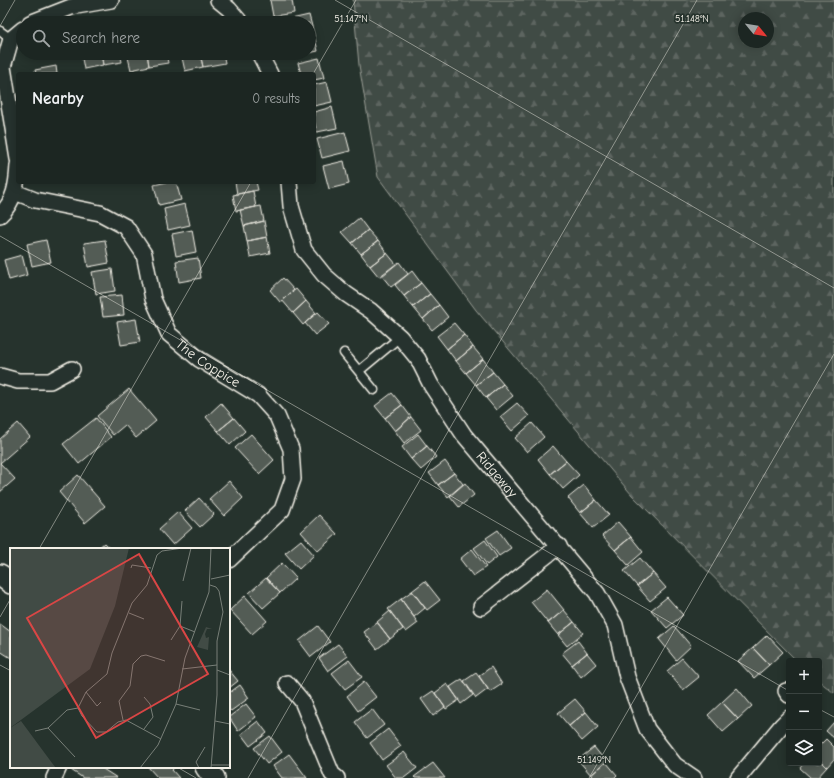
<!DOCTYPE html>
<meta charset="utf-8">
<style>
body{margin:0;font-family:"Comic Neue",sans-serif;background:#29322f;color:#f1f3f6}
.controls{position:absolute;right:12px;bottom:12px;display:grid;overflow:hidden;border-radius:4px;box-shadow:0 2px 10px #0003}
.controls button{width:36px;height:36px;display:grid;place-items:center;padding:0;border:0;border-bottom:1px solid #3a4340;background:#1c2622;color:#f1f3f6;font:20px sans-serif}
.compass{position:absolute;left:738px;top:12px;width:36px;height:36px;border-radius:50%;background:#1c2622;box-shadow:0 2px 10px #0003;rotate:120deg}
.list{margin:0;padding:0;list-style:none}
h2{display:flex;justify-content:space-between;align-items:center;height:52px;margin:0;padding:0 16px;font-size:17px}
h2 small{font-size:13px;font-weight:400;color:#a0a5a5}
.icon{flex:none;width:22px;height:22px;fill:none;stroke:currentColor;stroke-width:2;stroke-linecap:round;stroke-linejoin:round}
.map{position:relative;flex:none;width:834px;height:778px;overflow:hidden}
.search{position:absolute;background:#1c2622;box-shadow:0 2px 10px #0003;left:16px;top:16px;width:300px;height:44px;display:flex;align-items:center;gap:10px;box-sizing:border-box;padding:0 14px;border-radius:22px;color:#a0a5a5;font-size:15px}
.panel{position:absolute;background:#1c2622;box-shadow:0 2px 10px #0003;left:16px;top:72px;width:300px;height:112px;border-radius:4px}
.map>svg:first-child{display:block}
.forest{fill:url(#forest-firs);stroke:#9a9e96;fill-rule:evenodd}
.building{fill:#525c55;stroke:#f4f1e8}
.lines{fill:none;stroke-linecap:round;stroke-linejoin:round}
.lane-casing{stroke:#f4f1e8;stroke-width:11}
.street-casing{stroke:#f4f1e8;stroke-width:18}
.secondary-casing{stroke:#f4f1e8;stroke-width:24}
.lane{stroke:#26332d;stroke-width:8}
.street{stroke:#26332d;stroke-width:15}
.secondary{stroke:#26332d;stroke-width:21}
.ticks{fill:none;stroke:#f4f1e8;stroke-width:1;stroke-opacity:0.45}
.labels{text-anchor:middle;stroke-width:3.5;stroke-linejoin:round;paint-order:stroke}
.street-label{font-size:14px;fill:#f4f1e8;stroke:#26332d}
.inset-road{fill:none;stroke:#787f78;stroke-width:1}
.view{fill:#da4645;fill-opacity:0.15;stroke:#da4645;stroke-width:2}
.inset-edge{fill:none;stroke:#f4f1e8;stroke-width:2}
.ticks-label{font-size:10px;text-anchor:middle;fill:#f4f1e8;stroke:#26332d;stroke-width:3.5;stroke-linejoin:round;paint-order:stroke}
</style>
<div class="map">
<svg width="834" height="778" viewBox="0 0 834 778">
<defs>
<pattern id="forest-firs" width="22" height="20" patternUnits="userSpaceOnUse"><rect width="22" height="20" fill="#414b45"/><path d="M5 1l3.5 6h-7zM16 11l3.5 6h-7z" fill="#5d6560"/></pattern>
</defs>
<rect width="100%" height="100%" fill="#26332d"/>
<filter id="ink" filterUnits="userSpaceOnUse"><feTurbulence type="fractalNoise" baseFrequency=".025" numOctaves="2"/><feDisplacementMap in="SourceGraphic" scale="8" xChannelSelector="R" yChannelSelector="G"/><feConvolveMatrix kernelMatrix="1 2 1 2 8 2 1 2 1" color-interpolation-filters="sRGB"/></filter>
<g filter="url(#ink)">
<!-- forest -->
<path class="forest" d="M353 0H834V693L819 681V661H797L632 495 476 310 378 177 359 65ZM744 18H768V42H744Z"/>
<!-- building -->
<path class="building" d="M270 0H292L294 13 273 16Z
M309 15 314 34 309 35V23H288L287 20Z
M314 34 318 51 309 53V35Z
M81 53H101L103 65 84 69Z
M101 53H120L122 62 103 65Z
M127 53H147L149 66 131 70Z
M147 53H166L168 63 149 66Z
M181 53H200L203 67 185 71Z
M200 53H223L225 63 203 67Z
M319 58 324 78 314 80V74H301L298 63Z
M56 66 57 74H36L35 70Z
M327 82 332 102 314 106V85Z
M332 107 337 128 317 132 314 120V112Z
M345 132 350 151 322 158 317 139Z
M344 161 349 184 329 189 323 166Z
M167 182H176L181 200 159 205 154 185Z
M235 182H256L258 190 237 194Z
M253 191 256 207 236 211 233 195Z
M185 204 190 225 168 230 164 209Z
M261 206 264 221 244 226 240 210Z
M359 218 368 230 352 243 342 232Z
M264 221 267 237 247 241 244 226Z
M192 230 196 252 176 256 172 234Z
M368 230 378 241 361 254 352 243Z
M267 237 270 253 250 257 247 241Z
M46 240 51 262 32 266 27 244Z
M105 240 109 263 88 267 84 243Z
M378 241 387 253 370 266 361 254Z
M387 253 396 264 379 277 370 266Z
M22 255 27 275 9 280 4 260Z
M198 258 201 278 179 282 176 261Z
M399 262 408 274 391 287 382 276Z
M112 269 115 291 96 294 92 272Z
M412 271 421 283 404 296 395 285Z
M283 278 294 290 280 302 270 290Z
M421 283 430 294 413 307 404 296Z
M296 289 306 301 293 313 282 300Z
M430 294 439 305 423 319 413 307Z
M122 295 124 315 103 317 100 297Z
M306 301 316 313 303 325 293 313Z
M439 305 448 317 432 330 423 319Z
M318 312 329 324 315 335 305 323Z
M136 319 140 342 121 345 117 322Z
M454 323 464 335 447 349 437 336Z
M464 335 473 347 456 361 447 349Z
M473 347 483 359 466 373 456 361Z
M483 359 493 372 476 385 466 373Z
M493 372 503 384 486 398 476 385Z
M503 384 513 396 496 410 486 398Z
M129 389 156 421 136 438 125 425 113 435 97 416Z
M392 393 402 405 385 418 375 406Z
M221 403 234 418 218 431 206 417Z
M517 403 529 416 512 431 500 417Z
M402 405 411 417 395 431 385 418Z
M411 417 421 430 404 443 395 431Z
M96 418 111 437 79 464 63 444Z
M234 418 245 431 230 445 218 431Z
M18 423 30 437 0 463 15 479 0 492V439Z
M532 423 544 437 527 452 515 438Z
M251 434 274 460 259 474 235 448Z
M418 434 427 446 411 459 402 447Z
M427 446 436 457 421 470 411 459Z
M553 446 566 461 550 474 538 459Z
M445 461 454 473 438 485 429 473Z
M566 461 579 475 563 489 550 474Z
M454 473 463 484 448 497 438 485Z
M78 475 105 506 85 523 59 492Z
M229 481 243 498 224 516 209 499Z
M465 483 474 495 459 507 450 496Z
M584 485 596 500 580 513 568 498Z
M199 498 214 514 200 527 185 511Z
M596 500 609 515 593 528 580 513Z
M178 512 192 528 173 545 159 529Z
M319 515 337 534 318 551 301 532Z
M618 522 631 537 615 550 602 536Z
M498 530 511 548 499 556 486 538Z
M631 537 643 552 628 565 615 550Z
M301 540 314 555 299 569 285 553Z
M485 540 497 557 487 565 474 548Z
M104 543 110 549H97Z
M472 549 486 567 473 576 460 559Z
M640 558 653 573 637 586 624 571Z
M282 563 296 578 280 593 266 578Z
M653 573 666 588 650 601 637 586Z
M266 578 280 593 263 608 249 593Z
M425 581 440 600 427 610 412 591Z
M547 589 564 610 548 623 531 602Z
M412 591 425 608 414 617 401 599Z
M245 596 267 621 252 634 230 610Z
M667 597 683 615 667 628 651 610Z
M401 599 418 623 406 632 388 609Z
M564 610 574 622 558 635 548 623Z
M390 611 403 629 390 639 377 622Z
M377 622 390 639 377 649 364 632Z
M574 622 583 633 567 646 558 635Z
M0 624 11 632V658L0 651Z
M318 626 330 642 311 657 299 641Z
M674 626 691 646 676 660 659 639Z
M767 635 783 652 769 665 753 648Z
M578 641 587 653 572 665 562 653Z
M338 644 348 656 328 671 319 658Z
M753 648 769 665 754 678 738 661Z
M587 653 596 664 581 677 572 665Z
M682 658 699 677 683 690 667 671Z
M349 660 362 677 345 689 332 673Z
M491 667 502 684 490 692 479 676Z
M229 670 238 681 229 688Z
M476 673 488 689 476 698 464 681Z
M462 679 473 695 461 704 450 687Z
M364 682 376 697 358 711 347 696Z
M447 684 459 700 446 709 435 693Z
M240 685 249 698 231 711 229 709V693Z
M737 688 752 706 738 719 722 702Z
M433 691 445 707 433 716 421 699Z
M575 699 586 712 569 726 558 713Z
M722 702 738 719 723 732 708 715Z
M246 704 256 717 238 731 229 717Z
M372 709 384 725 367 738 355 722Z
M586 712 598 727 582 741 569 726Z
M258 721 267 733 250 746 241 734Z
M834 722V738L826 731Z
M388 729 401 746 382 760 370 743Z
M270 736 282 752 267 764 254 748Z
M826 739 834 747V759L827 767 819 759V746Z
M594 747 606 762 591 775 578 760Z
M404 752 417 768 404 778H396L386 765Z
M289 754 307 778H282L273 766Z
M819 759 827 767 817 778H811L800 768 804 763H819Z
M606 762 617 775 614 778H593L591 775Z
M433 763 445 778H415L414 777Z
M73 767H104L103 769 117 778H83L71 770Z
M148 767H175L172 770 179 778H158Z"/>
<g class="lines">
<!-- lane casing -->
<g class="lane-casing">
<path id="lane" d="M0 31 11 39
M344 353 374 390
M359 371 400 337"/>
</g>
<!-- street casing -->
<g class="street-casing">
<g id="street">
<path d="M218 0 229 9 241 23"/>
<path d="M30 23 71 7 111 0"/>
<path d="M259 53 270 74"/>
<path d="M18 159 3 67 11 39 23 29"/>
<path id="s1" d="M289 182 291 206 304 250 324 275 346 294 371 311 400 337 418 359 431 385 464 435 597 593 615 625 627 677 647 729 675 765 694 778"/>
<path id="s2" d="M15 192 35 200 100 213 126 227 144 254 153 299 169 334 199 359 258 395 277 416 291 449 293 479 282 510 229 560"/>
<path d="M0 215C15 201 17 184 18 165"/>
<path d="M0 376 18 381H50L72 369"/>
<path d="M481 607 559 546"/>
<path d="M287 683 302 701 332 774 337 778"/>
<path d="M786 691 789 695"/>
<path d="M54 778 59 767"/>
<path d="M738 778 782 725 789 718"/>
</g>
</g>
<!-- secondary casing -->
<g class="secondary-casing">
<path id="secondary" d="M0 575 11 583
M206 767 214 778"/>
</g>
<!-- lane -->
<use href="#lane" class="lane"/>
<!-- street -->
<use href="#street" class="street"/>
<!-- secondary -->
<use href="#secondary" class="secondary"/>
</g>
</g>
<!-- ticks -->
<path class="ticks" d="M335 0 834 288M0 26 15 0M313 74 356 0M0 236 789 691M39 549 251 182M0 617 11 598M0 665 11 671M819 709 834 717M177 767 196 778M248 778 697 0M589 778 834 354"/>
<g class="labels">
<!-- street labels -->
<g class="street-label">
<text dy="5" stroke="none"><textPath href="#s2" startOffset="283">The Coppice</textPath></text>
<text dy="5" stroke="none"><textPath href="#s1" startOffset="369">Ridgeway</textPath></text>
</g>
</g>
<!-- overview -->
<g transform="translate(10 548)">
<rect width="220" height="220" fill="#26332d"/>
<path d="M196 79 202 81H197L195 86 196 90 199 89 198 102 187 99Z" fill="#414b45"/>
<path d="M0 0H119L105 58 80 121 0 180Z" fill="#414b45"/>
<path d="M11 173 42 215 46 220H0V180Z" fill="#414b45"/>
<path class="inset-road" d="M121 20 122 17 141 20M201 31 220 27M173 33 181 0M200 37 206 39 209 43 213 64 207 93V147L201 220M119 65 134 71M170 78 185 84M161 92 170 78 172 53M172 121 207 117M207 122 220 127M76 144 87 158 91 154M134 149 140 156 143 169 134 181M166 156 190 162M113 172 109 153 120 138 123 116 131 108 136 107 155 113M205 173 220 176M38 180 65 209M25 183 38 180 57 162 68 160M151 191 116 172 108 174 96 184H87L72 168 68 160 76 144 97 126 102 105 122 55 137 37 147 7 152 3 173 0M201 217H220M130 220 148 197 166 156 175 110 199 44 201 0M189 220 186 214 195 199"/>
<path class="view" d="M129 6 198 126 86 190 17 70Z"/>
<rect width="220" height="220" class="inset-edge"/>
</g>
<g class="ticks-label">
<text x="351" y="22">51.147°N</text>
<text x="692" y="22">51.148°N</text>
<text x="594" y="763">51.149°N</text>
</g>
</svg>
<div class="controls">
<button>+</button>
<button>−</button>
<button><svg class="icon" aria-label="layers" viewBox="0 0 24 24"><path d="M12 4l9 5-9 5-9-5zM3 14l9 5 9-5"/></svg></button>
</div>
<svg class="compass" viewBox="-18 -18 36 36"><path d="M0-13l5 13h-10z" fill="#e53935"/><path d="M0 13l5-13h-10z" fill="#a0a5a5"/></svg>
<div class="search"><svg class="icon" aria-label="search" viewBox="0 0 24 24"><circle cx="10" cy="10" r="6"/><path d="M15 15l6 6"/></svg>Search here</div>
<section class="panel">
<h2>Nearby<small>0 results</small></h2>
<ul class="list">
</ul>
</section>
</div>
